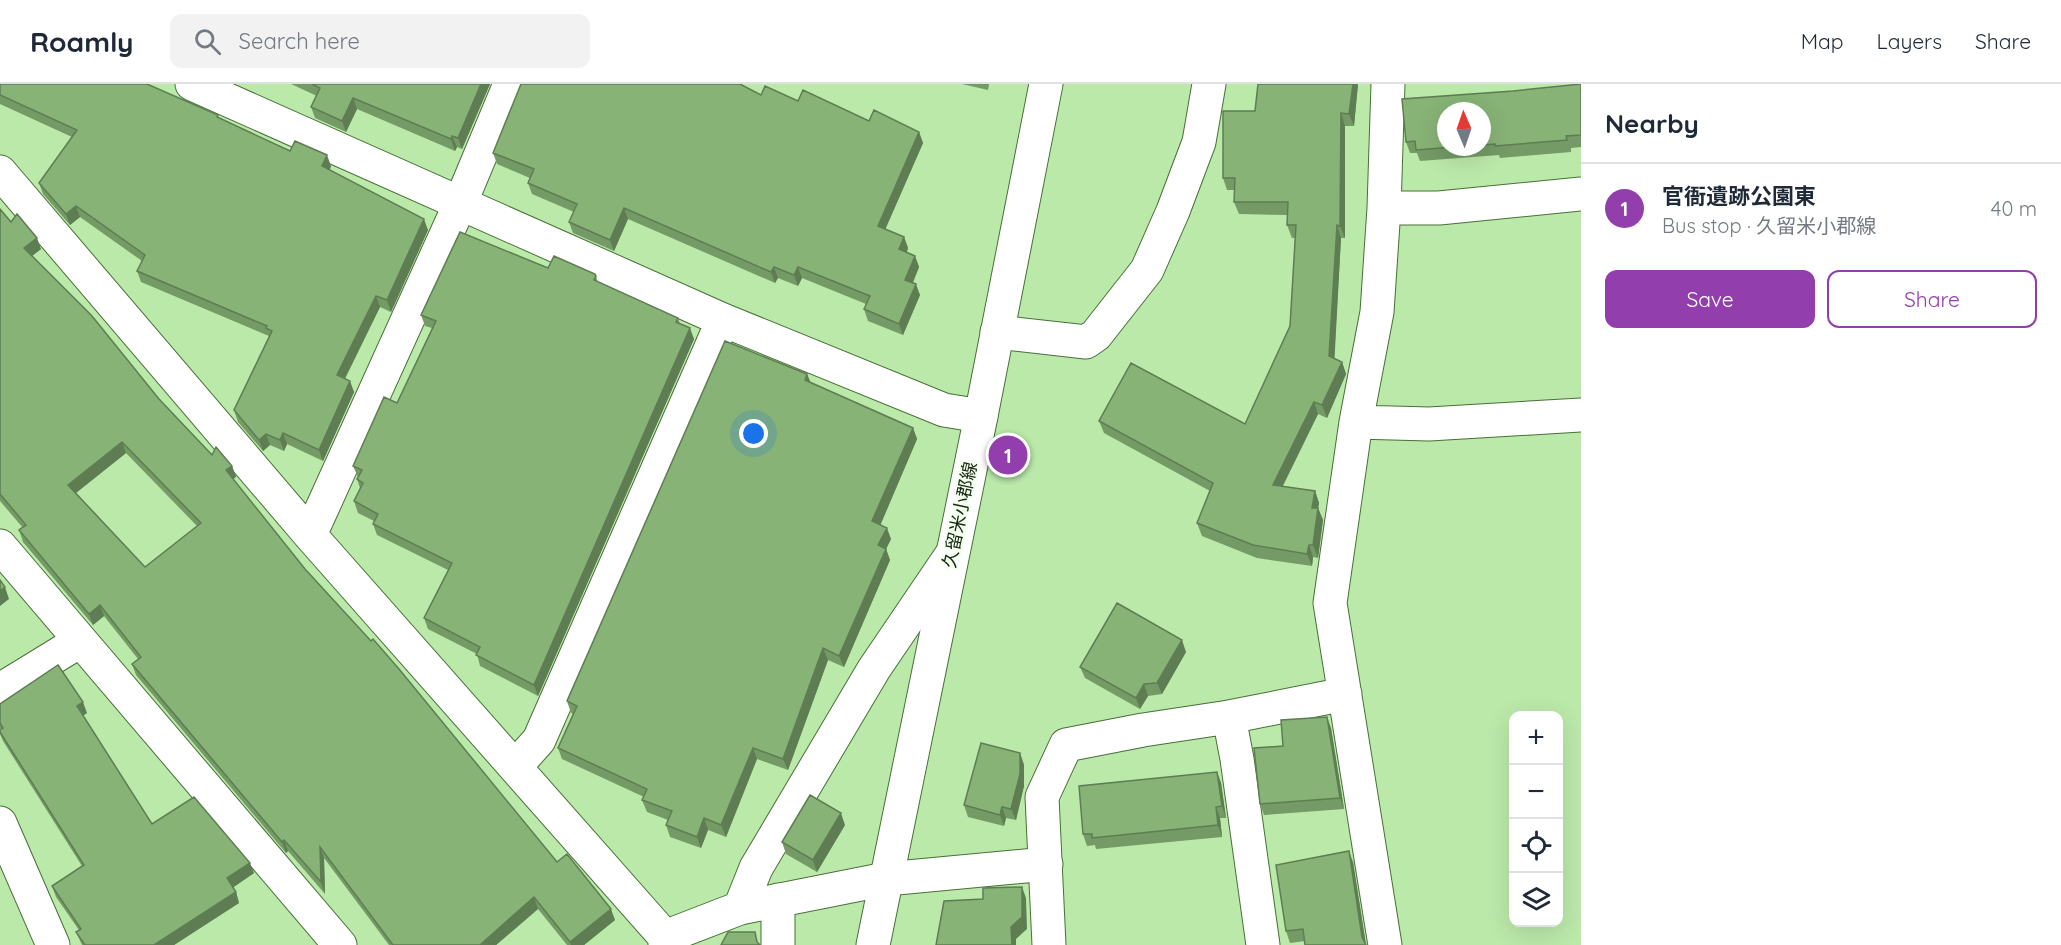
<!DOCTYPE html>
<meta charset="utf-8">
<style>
body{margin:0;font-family:Quicksand,"Noto Sans JP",sans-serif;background:#f2f2f3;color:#1f2937}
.controls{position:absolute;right:18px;bottom:18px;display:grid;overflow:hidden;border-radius:12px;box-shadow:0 6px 24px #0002}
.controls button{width:54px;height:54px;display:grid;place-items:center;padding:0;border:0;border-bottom:2px solid #e0e1e3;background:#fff;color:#1f2937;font:30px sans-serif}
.compass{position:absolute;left:1437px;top:18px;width:54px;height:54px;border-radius:50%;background:#fff;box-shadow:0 6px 24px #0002;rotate:358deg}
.you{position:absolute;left:754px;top:350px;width:21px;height:21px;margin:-15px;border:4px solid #fff;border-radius:50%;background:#1a73e8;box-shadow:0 0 0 9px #1a73e833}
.badge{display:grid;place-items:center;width:39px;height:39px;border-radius:50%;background:#923eac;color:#fff;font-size:20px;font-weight:700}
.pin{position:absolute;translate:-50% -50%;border:3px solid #fff;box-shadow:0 2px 6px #0006}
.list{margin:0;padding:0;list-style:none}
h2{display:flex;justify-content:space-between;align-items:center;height:78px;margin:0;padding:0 24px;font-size:26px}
h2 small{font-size:20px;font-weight:400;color:#747a83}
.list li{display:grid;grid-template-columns:39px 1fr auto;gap:18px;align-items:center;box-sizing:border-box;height:90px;padding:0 24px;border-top:2px solid #e0e1e3}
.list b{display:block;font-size:22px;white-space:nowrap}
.list p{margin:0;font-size:20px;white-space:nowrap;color:#747a83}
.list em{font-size:20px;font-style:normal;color:#747a83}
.actions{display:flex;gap:12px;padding:18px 24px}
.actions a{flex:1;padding:14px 0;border:2px solid #923eac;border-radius:12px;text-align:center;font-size:21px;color:#923eac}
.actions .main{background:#923eac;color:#fff}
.icon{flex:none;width:33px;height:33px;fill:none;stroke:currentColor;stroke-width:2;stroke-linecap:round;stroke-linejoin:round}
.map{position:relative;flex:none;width:1581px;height:861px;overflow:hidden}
header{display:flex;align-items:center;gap:36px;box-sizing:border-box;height:84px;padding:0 30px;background:#fff;border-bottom:2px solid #e0e1e3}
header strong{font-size:28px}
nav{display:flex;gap:33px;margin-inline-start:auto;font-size:21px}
.search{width:420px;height:54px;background:#f2f2f3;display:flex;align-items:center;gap:15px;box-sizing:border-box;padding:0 21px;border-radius:12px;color:#747a83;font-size:22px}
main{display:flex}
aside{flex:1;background:#fff}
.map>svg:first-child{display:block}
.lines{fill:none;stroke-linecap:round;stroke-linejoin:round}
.minor-casing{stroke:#477036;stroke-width:35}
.major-casing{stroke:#477036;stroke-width:35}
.minor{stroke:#fff;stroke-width:33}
.major{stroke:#fff;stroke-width:33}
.wall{fill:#749a65;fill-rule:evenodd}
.shaded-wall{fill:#5e7d53}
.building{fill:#87b376;stroke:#5e7d53;stroke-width:1.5;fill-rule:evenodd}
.labels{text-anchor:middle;stroke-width:5;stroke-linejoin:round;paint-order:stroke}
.street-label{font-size:18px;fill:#15270e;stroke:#f4fef1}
</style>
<header>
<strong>Roamly</strong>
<div class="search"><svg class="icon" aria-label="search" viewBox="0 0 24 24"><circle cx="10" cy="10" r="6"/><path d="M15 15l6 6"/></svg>Search here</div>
<nav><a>Map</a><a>Layers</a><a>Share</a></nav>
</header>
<main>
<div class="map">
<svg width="1581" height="861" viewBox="0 0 1581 861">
<rect width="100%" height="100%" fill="#bbe9aa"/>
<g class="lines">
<!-- minor casing -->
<g class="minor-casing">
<path id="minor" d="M192 0 723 236 944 326 981 332
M0 88 310 451 665 853V861
M1384 124H1439L1581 110
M997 248 1086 258 1096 251 1147 186 1173 127 1199 58 1209 0
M1356 338 1429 340 1581 331
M310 451 460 120 510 0
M0 462 340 861
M0 606 80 557
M1229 633 1345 610
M515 683 539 656 723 236
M0 739 53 861
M740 824 756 784 874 585 952 470
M665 853 740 824 886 795 1046 780
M778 861V816
M1049 861 1042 713 1066 661 1143 646 1229 633 1237 675 1263 861
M1385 861 1330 519 1356 338 1377 228 1384 124 1388 0"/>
</g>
<!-- major casing -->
<g class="major-casing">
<path id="major" d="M873 861 981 332 1046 0"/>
</g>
<!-- minor -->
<use href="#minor" class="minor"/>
<!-- major -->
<use href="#major" class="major"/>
</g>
<!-- wall -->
<path class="wall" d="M0 0 218 31 219 34 290 67 331 82 330 86 428 146 391 228 380 223 345 295 354 308 323 377 287 360 284 367 270 361 263 367 238 338 234 326 269 252 141 198 137 187 142 177 80 133 70 141 43 110 39 99 72 53 0 20Z
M291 0H490L462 65 457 63 455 67 357 25 346 48 315 34 311 23 317 12Z
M962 0H989L988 6Z
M1358 0 1354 42H1345V154H1341L1334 274 1342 278 1346 290 1327 334 1318 330 1283 402 1315 407 1319 419 1318 424 1323 436 1318 474 1313 473 1312 482 1257 474 1202 452 1197 439 1210 407 1104 349 1099 337 1245 340 1290 242 1295 154H1292L1287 141 1288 131 1239 130 1234 118V106H1227L1223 94 1255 27Z
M1581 0V63L1571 64V68L1500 74 1499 71 1420 77 1417 69H1410L1406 58 1513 7ZM1482 27V63H1446Z
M761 11 798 17 869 37 919 48 923 59 885 145 904 153 908 164 907 168 915 172 919 183 913 199 920 211 903 251 868 237 864 225 866 220 802 194 798 202 778 194 775 199 628 135 614 167 573 149 569 138 574 128 532 110 528 99 530 94 497 80 493 69Z
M0 125 11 138 41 165 32 172 159 315 212 371 232 382 236 393 233 395 305 485 557 778 615 836 584 861H567L538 825 496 861H389L324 774 325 810 288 767 286 769 136 591 132 580 138 575 104 532 93 541 23 458 19 446 23 444 0 417ZM126 369 197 442 145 483 76 409Z
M548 184 596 192 598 199 678 234 680 240 694 255 538 612 480 582 477 570 428 545 424 534 448 486 377 451 373 440 374 437 358 429 354 417 360 404 357 395 358 393 353 382 397 319 432 244 425 242 421 231Z
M807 290 810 298 913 344 917 355 880 441 891 455 886 465 890 476 844 583 828 576 788 686 757 675 726 753 708 746 701 764 670 753 666 741 668 736 647 728 642 716 644 713 562 675 558 664 573 630 571 629 567 617Z
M1186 568 1162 610 1148 612 1140 625 1085 594 1080 583Z
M0 620 87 629 83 631 152 740 254 789 233 803 236 808 239 819 174 861H82L76 848 79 846 56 813 52 802 82 782 3 657 0 650V646L1 645 0 644Z
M1331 644 1344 725 1264 731 1260 720 1283 662Z
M1020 669 1024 681V702L1016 736 1006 734 1004 742 968 733 964 721Z
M1217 688 1221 699 1226 734H1220L1222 753 1096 765 1095 761 1087 762 1083 750Z
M845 741 817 788 786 770 782 758Z
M1353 778 1366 861 1305 857 1290 859 1286 847Z"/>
<!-- shaded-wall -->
<path class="shaded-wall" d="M481 0H490L462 65 458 54Z
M1353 0H1358L1354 42 1349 30Z
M353 14 357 25 346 48 342 37Z
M1341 29 1345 42V154L1340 142Z
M919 48 923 59 882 153 878 142Z
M452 52 457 63 455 67 451 55Z
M327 71 331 82 326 93 322 82Z
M76 122 80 133 70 141 66 130Z
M624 124 628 135 614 167 610 156Z
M424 135 428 146 391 228 387 216Z
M1337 141 1341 154 1334 284 1329 272Z
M904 153 908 164 903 176 899 165Z
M37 154 41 165 28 175 24 164Z
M915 172 919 183 909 207 905 196Z
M774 183 778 194 775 199 771 188Z
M798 183 802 194 798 202 794 191Z
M916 200 920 211 903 251 899 240Z
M376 212 380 223 341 302 337 291Z
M690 244 694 255 538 612 534 601Z
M1342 278 1346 290 1327 334 1322 321Z
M807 290 812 302 805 296Z
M350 297 354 308 323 377 319 366Z
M1314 318 1318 330 1277 413 1273 401Z
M913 344 917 355 877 449 872 437Z
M283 349 287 360 284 367 280 356Z
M266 350 270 361 263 367 259 356Z
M122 358 126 369 72 412 68 401Z
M232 382 236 393 230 397 226 386Z
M1315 407 1319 419 1318 424 1323 436 1318 474 1313 461 1312 424Z
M887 444 891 455 886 465 890 476 844 583 839 572 878 461Z
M1309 461 1313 473 1312 482 1307 470Z
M5 503 9 515 0 522V507Z
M100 521 104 532 93 541 89 530Z
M1182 556 1186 568 1162 610 1157 599Z
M823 564 828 576 788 686 783 675Z
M1144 600 1148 612 1140 625 1136 614Z
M83 618 87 629 81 633 77 622Z
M1327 633 1331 644 1344 725 1340 714Z
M753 664 757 675 726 753 721 741Z
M1020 669 1024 681V702L1016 736 1011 725Z
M1217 688 1221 699 1226 734 1222 722Z
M1002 723 1006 734 1004 742 1000 731Z
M1216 723 1220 734 1222 753 1218 741Z
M841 729 845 741 817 788 813 776Z
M704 734 708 746 701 764 697 753Z
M284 756 288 767 286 769 282 758Z
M320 763 324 774 325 810 321 798Z
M1349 767 1353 778 1366 861 1362 853Z
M250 779 254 789 231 805 227 794Z
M1022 803 1026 814 1027 845 1016 855V861H1012L1011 843Z
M236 808 239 819 174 861H154Z
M534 813 538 825 496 861H480Z
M611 825 615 836 584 861H571L570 858Z"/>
<!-- building -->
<path class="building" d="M0 0H147L218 31 217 33 290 67 295 57 327 71 322 82 424 135 387 216 376 212 337 291 350 297 319 366 283 349 280 356 266 350 259 356 234 326 272 247 266 244 267 242 137 187 145 171 76 122 66 130 39 99 77 46 0 11Z
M312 0H481L458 54 452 52 451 55 353 14 342 37 311 23 320 4Z
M521 0H740L761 11 765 2 798 17 803 6 869 37 874 26 919 48 878 142 904 153 899 165 915 172 905 196 916 200 899 240 864 225 870 212 798 183 794 191 774 183 771 188 624 124 610 156 569 138 577 120 528 99 534 85 493 69Z
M1258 0H1353L1349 30 1341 29 1340 142 1337 141 1329 272 1342 278 1322 321 1314 318 1273 401 1315 407 1312 424H1318L1313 461H1309L1307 470 1253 461 1197 439 1213 399 1099 337 1131 279 1245 340 1290 242 1296 141H1287L1288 118H1234L1235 94H1223V27H1255Z
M1581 0V51L1566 52 1567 56 1495 62V60L1482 61V27H1446V63H1454L1416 66 1415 57 1406 58 1402 15 1513 7Z
M0 125 11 138 17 130 37 154 24 164 92 232 159 315 212 371 216 363 232 382 226 386 305 485 371 557 373 555 399 585 557 778 567 770 611 825 570 858 534 813 480 861H393L320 763 321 798 284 756 282 758 132 580 141 573 100 521 89 530 19 446 26 441 0 410ZM122 358 201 439 145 483 68 401Z
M460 148 548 184 554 172 595 190 596 192 594 196 678 234 676 238 690 244 534 601 476 571 480 563 424 534 452 479 373 440 378 430 354 417 363 399 357 395 362 386 353 382 384 313 397 319 436 237 421 231Z
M725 257 807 290 805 296 913 344 872 437 887 444 878 461 886 465 839 572 823 564 783 675 753 664 721 741 704 734 697 753 666 741 672 727 642 716 647 705 558 664 577 622 567 617Z
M0 496 5 503 0 507Z
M1117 519 1182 556 1157 599 1144 600 1136 614 1080 583Z
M58 581 83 618 77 622 152 740 194 713 250 779 227 794 236 808 154 861H85L76 848 81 845 52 802 84 781 0 648V646L3 644 0 639V620Z
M1327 633 1340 714 1260 720 1254 664 1283 662 1281 636Z
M981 659 1020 669V690L1011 725 1002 723 1000 731 964 721Z
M1217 688 1222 722 1216 723 1218 741 1092 754V750H1083L1079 702Z
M810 711 841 729 813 776 782 758Z
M1349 767 1362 853 1366 861H1305L1303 845 1286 847 1276 781Z
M1022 803V833L1011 843 1012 861H936L944 817 983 815V804Z
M728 848H755L757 858 760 861H721Z"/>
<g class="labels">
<!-- street labels -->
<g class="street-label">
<text transform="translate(960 431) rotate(-78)" y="6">久留米小郡線</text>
</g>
</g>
</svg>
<div class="controls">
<button>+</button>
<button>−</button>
<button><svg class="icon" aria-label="locate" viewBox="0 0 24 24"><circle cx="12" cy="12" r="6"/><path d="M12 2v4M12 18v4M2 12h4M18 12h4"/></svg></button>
<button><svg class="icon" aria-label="layers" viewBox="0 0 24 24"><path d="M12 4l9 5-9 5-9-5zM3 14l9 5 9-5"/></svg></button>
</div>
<svg class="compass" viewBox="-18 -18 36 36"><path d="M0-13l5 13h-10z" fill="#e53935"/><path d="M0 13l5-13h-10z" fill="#747a83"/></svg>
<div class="you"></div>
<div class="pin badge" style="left:1008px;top:371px">1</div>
</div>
<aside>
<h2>Nearby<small></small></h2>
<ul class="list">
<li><span class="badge">1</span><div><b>官衙遺跡公園東</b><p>Bus stop · 久留米小郡線</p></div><em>40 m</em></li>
</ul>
<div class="actions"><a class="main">Save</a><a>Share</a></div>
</aside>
</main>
